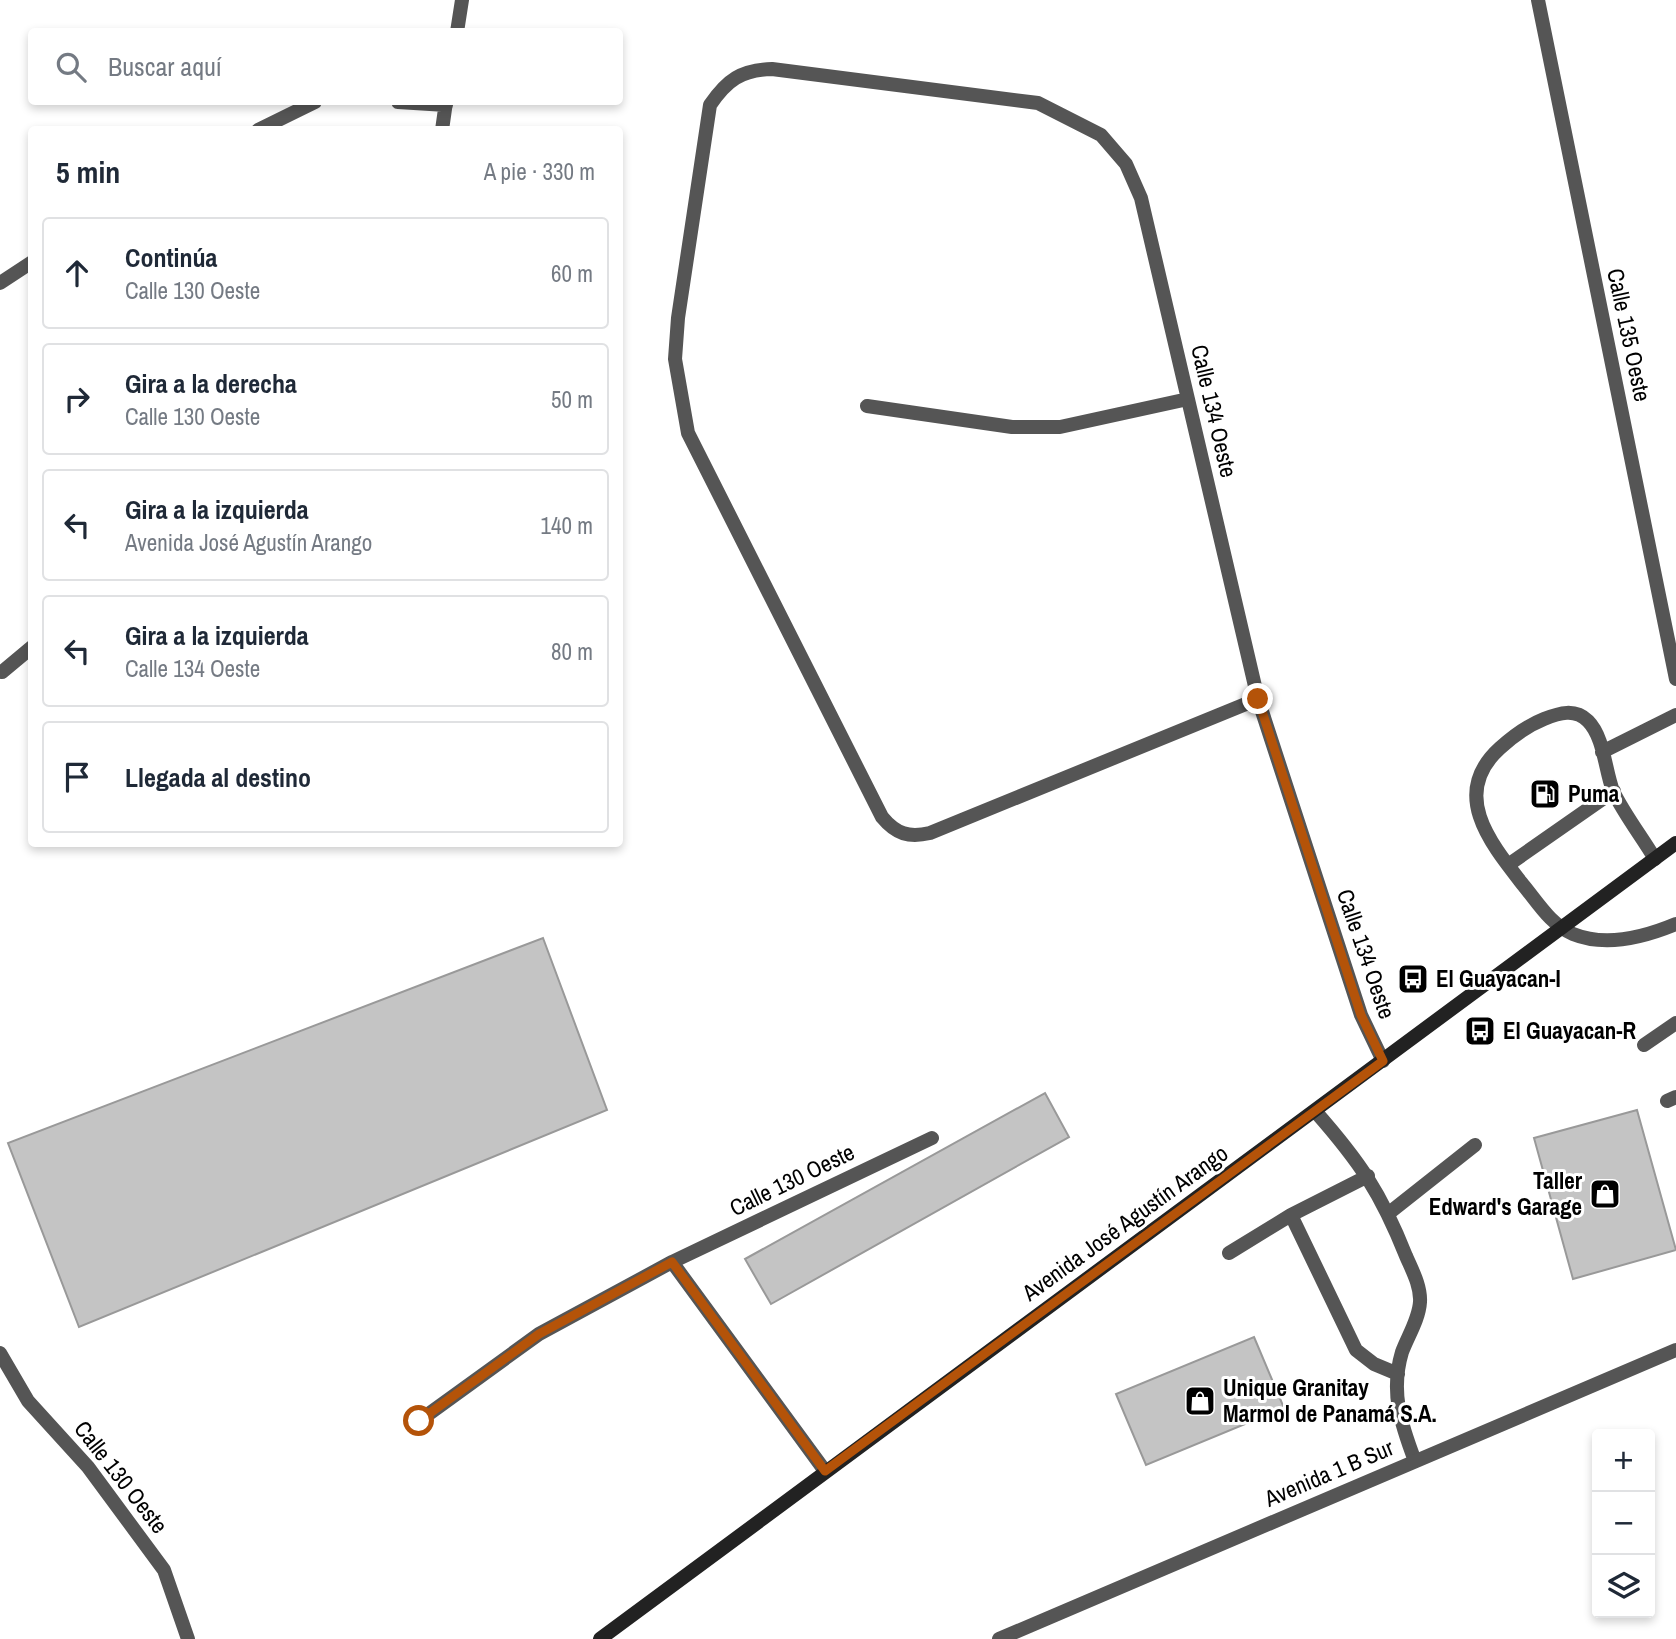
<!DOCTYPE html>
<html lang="es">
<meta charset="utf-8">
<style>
body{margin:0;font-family:"Archivo Narrow",sans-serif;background:#f2f2f3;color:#1f2937}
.controls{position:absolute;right:21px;bottom:21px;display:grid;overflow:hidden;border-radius:7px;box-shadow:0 4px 10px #0003}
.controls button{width:63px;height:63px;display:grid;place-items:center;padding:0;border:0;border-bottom:2px solid #e0e1e3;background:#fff;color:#1f2937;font:35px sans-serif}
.stop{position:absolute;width:21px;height:21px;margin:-16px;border:5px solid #b45309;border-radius:50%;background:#fff}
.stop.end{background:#b45309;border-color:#fff;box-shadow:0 2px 7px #0008}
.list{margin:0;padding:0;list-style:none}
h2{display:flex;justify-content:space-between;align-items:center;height:91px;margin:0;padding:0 28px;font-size:30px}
h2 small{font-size:23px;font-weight:400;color:#747a83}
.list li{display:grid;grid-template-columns:46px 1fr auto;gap:21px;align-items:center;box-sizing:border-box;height:112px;margin:0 14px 14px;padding:0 14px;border:2px solid #e0e1e3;border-radius:7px}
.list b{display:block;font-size:26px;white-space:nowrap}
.list p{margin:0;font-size:23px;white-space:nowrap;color:#747a83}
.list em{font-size:23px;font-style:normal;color:#747a83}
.icon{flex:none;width:38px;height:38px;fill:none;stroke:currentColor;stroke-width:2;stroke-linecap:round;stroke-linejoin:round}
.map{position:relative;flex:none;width:1676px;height:1639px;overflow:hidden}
.search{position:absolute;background:#fff;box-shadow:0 4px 10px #0003;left:28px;top:28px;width:595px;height:77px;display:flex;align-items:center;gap:18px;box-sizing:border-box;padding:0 24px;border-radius:7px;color:#747a83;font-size:26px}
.panel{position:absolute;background:#fff;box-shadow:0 4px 10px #0003;left:28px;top:126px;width:595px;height:721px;border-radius:7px}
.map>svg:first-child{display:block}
.building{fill:#c4c4c4;stroke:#999;stroke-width:2}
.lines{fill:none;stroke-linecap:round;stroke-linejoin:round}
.service{stroke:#555;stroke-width:14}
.minor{stroke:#555;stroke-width:14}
.secondary{stroke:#222;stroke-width:14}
.route{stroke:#b45309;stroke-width:9}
.labels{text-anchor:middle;stroke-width:6;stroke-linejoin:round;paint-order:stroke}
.street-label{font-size:23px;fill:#000;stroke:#fff}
.poi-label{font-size:23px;font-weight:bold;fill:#000;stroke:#fff;text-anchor:start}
</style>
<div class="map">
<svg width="1676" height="1639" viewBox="0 0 1676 1639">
<rect width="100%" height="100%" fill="#fff"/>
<!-- building -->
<path class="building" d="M543 938 607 1110 79 1327 8 1143Z
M1045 1093 1069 1137 771 1304 745 1259Z
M1637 1110 1676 1250 1573 1279 1534 1138Z
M1254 1337 1284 1408 1146 1465 1116 1394Z"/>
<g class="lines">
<!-- service -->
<path class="service" d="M1602 752 1676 715
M1655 859C1642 837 1624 814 1613 791 1605 770 1604 737 1588 721 1575 708 1559 713 1544 719 1529 725 1512 737 1500 748 1449 794 1491 844 1524 886 1538 903 1551 925 1573 934 1605 947 1645 937 1676 924
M1508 865 1614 791
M1644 1045 1676 1023
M1667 1101 1676 1097
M1315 1111C1360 1162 1381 1193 1406 1256 1412 1270 1421 1286 1420 1302 1419 1319 1408 1336 1402 1352 1390 1392 1401 1424 1415 1461
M1389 1213 1475 1145
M1291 1215 1356 1350 1374 1364 1398 1374
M1229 1253 1291 1215 1368 1176"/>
<!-- minor -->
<path class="minor" d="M1538 0 1676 679
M457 32 462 0
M398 102 446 105
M258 130 315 102
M442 130 446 102
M0 283 32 262
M867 406 1012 427H1060L1188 399
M2 672 32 647
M1258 699 930 833C909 838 896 834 882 817L688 433 675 359 678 318 710 105C727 80 741 70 772 69L1038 103 1101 135 1126 164 1141 198 1258 699 1361 1015 1383 1061
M672 1262 825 1471
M0 1353 28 1401 88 1467 164 1570 188 1639
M419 1421 539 1334 672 1262 932 1138
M999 1639 1676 1350"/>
<!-- secondary -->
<path class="secondary" d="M600 1639 1676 843"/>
</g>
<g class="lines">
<!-- route -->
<path class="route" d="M419 1421 539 1334 672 1262 825 1471 1383 1061 1361 1015 1258 699"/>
</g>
<!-- icons -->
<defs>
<g id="fuel-square" transform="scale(1.575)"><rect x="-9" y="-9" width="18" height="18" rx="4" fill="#000" stroke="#fff"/><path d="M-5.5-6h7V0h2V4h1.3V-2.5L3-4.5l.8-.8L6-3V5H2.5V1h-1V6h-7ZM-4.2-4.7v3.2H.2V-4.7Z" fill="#fff"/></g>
<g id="bus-square" transform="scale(1.575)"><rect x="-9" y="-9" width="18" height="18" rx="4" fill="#000" stroke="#fff"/><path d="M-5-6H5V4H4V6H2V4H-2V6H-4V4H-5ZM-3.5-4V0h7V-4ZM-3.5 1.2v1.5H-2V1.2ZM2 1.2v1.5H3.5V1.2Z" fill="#fff"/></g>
<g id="shop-square" transform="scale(1.575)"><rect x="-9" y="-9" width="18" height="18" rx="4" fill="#000" stroke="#fff"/><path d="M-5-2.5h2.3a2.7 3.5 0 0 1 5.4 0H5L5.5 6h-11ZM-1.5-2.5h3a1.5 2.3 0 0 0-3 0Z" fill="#fff"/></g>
</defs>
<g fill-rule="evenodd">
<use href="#fuel-square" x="1545" y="794"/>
<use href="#bus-square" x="1413" y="979"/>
<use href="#bus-square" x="1480" y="1031"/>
<use href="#shop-square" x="1605" y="1194"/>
<use href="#shop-square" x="1200" y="1401"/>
</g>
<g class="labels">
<!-- street labels -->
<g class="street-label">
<text transform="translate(1629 335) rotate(78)" y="8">Calle 135 Oeste</text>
<text transform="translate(1214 411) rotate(77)" y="8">Calle 134 Oeste</text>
<text transform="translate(1366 954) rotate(71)" y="8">Calle 134 Oeste</text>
<text transform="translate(792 1180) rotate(-26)" y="8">Calle 130 Oeste</text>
<text transform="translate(1125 1223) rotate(-36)" y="8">Avenida José Agustín Arango</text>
<text transform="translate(1329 1473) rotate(-23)" y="8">Avenida 1 B Sur</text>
<text transform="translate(121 1477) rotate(52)" y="8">Calle 130 Oeste</text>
</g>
<!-- poi labels -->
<g class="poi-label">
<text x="1568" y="802">Puma</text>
<text x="1436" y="987">El Guayacan-I</text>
<text x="1503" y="1039">El Guayacan-R</text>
<text x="1582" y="1189" text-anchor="end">Taller<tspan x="1582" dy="26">Edward's Garage</tspan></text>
<text x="1223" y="1396">Unique Granitay<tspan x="1223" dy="26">Marmol de Panamá S.A.</tspan></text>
</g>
</g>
</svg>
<div class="controls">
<button>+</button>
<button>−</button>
<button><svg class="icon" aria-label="layers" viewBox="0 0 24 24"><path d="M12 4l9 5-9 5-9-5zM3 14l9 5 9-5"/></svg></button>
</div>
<div class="stop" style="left:419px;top:1421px"></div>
<div class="stop end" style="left:1258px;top:699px"></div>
<div class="search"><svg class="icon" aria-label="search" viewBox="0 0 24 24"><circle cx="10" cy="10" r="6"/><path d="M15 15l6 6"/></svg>Buscar aquí</div>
<section class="panel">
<h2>5 min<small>A pie · 330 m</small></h2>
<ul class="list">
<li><svg class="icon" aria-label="ahead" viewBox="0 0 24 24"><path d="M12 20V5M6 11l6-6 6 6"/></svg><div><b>Continúa</b><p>Calle 130 Oeste</p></div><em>60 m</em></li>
<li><svg class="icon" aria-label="right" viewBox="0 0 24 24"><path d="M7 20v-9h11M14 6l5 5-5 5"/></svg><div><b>Gira a la derecha</b><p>Calle 130 Oeste</p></div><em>50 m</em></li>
<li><svg class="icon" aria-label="left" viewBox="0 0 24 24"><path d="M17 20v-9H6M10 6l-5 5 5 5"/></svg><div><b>Gira a la izquierda</b><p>Avenida José Agustín Arango</p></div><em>140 m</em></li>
<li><svg class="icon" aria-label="left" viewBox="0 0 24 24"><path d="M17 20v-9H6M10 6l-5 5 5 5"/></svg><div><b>Gira a la izquierda</b><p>Calle 134 Oeste</p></div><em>80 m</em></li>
<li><svg class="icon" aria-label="arrive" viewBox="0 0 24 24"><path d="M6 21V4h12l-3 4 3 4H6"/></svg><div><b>Llegada al destino</b></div></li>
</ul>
</section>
</div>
